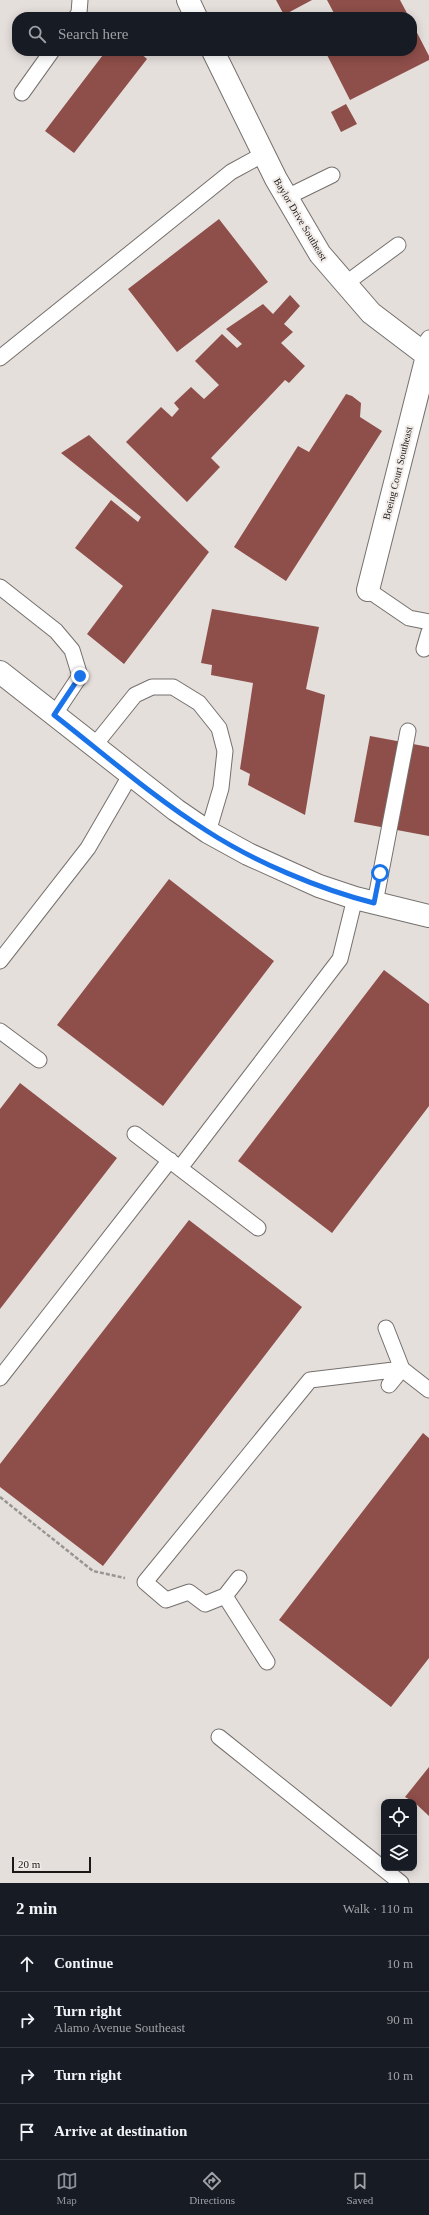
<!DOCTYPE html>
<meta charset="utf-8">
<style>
body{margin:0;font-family:Georgia,serif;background:#20242c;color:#f1f3f6}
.controls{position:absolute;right:12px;bottom:12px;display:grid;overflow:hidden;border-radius:8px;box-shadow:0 2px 10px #0003}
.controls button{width:36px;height:36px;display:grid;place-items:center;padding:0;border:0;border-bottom:1px solid #363941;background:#171b24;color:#f1f3f6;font:20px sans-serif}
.scale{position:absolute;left:12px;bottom:10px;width:79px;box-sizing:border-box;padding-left:4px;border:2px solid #1b1918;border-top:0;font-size:11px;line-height:14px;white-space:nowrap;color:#1b1918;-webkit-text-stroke:3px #f2ece9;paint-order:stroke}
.stop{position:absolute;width:12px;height:12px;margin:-9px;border:3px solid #1a73e8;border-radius:50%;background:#fff}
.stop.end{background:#1a73e8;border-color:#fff;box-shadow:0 1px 4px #0008}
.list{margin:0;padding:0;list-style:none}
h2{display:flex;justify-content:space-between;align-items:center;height:52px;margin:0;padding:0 16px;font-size:17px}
h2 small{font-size:13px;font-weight:400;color:#9ea1a6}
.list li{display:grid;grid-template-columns:26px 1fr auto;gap:12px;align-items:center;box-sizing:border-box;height:56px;padding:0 16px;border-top:1px solid #363941}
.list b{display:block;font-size:15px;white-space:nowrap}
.list p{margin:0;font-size:13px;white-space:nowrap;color:#9ea1a6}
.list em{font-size:13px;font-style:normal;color:#9ea1a6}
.icon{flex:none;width:22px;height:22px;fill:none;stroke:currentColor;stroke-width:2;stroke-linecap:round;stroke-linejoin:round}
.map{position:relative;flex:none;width:429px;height:1883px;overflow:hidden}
.search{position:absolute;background:#171b24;box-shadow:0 2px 10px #0003;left:12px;right:12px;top:12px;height:44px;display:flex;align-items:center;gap:10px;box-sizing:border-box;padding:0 14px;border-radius:16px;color:#9ea1a6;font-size:15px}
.sheet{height:276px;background:#171b24}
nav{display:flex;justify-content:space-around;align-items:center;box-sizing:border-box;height:56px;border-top:1px solid #363941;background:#171b24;font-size:11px;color:#9ea1a6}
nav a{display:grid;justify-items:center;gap:2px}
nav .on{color:#8c9099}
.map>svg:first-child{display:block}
.building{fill:#8e4e49}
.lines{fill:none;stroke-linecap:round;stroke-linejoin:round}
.service-casing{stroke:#75706d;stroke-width:17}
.minor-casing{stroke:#75706d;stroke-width:24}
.path{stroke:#999592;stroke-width:2.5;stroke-dasharray:4 2;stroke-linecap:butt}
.service{stroke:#fff;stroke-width:15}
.minor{stroke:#fff;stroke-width:22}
.route{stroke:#1a73e8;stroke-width:5}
.labels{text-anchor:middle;stroke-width:4;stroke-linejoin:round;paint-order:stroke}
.street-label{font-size:10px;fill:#1b1918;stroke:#f2ece9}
</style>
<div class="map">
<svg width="429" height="1883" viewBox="0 0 429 1883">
<rect width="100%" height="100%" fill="#e5dfdc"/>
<!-- building -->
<path class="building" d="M276 0H312L284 15Z
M327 0H400L409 17H336Z
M412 23 429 56V60L350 100 325 51H412Z
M106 51H138L147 59 74 153 45 131Z
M346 104 357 124 341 132 331 112Z
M219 219 268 282 177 352 128 289Z
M290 295 300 306 284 324 293 332 281 343 305 366 289 383 285 380 211 458 220 467 187 502 126 442 161 407 172 417 179 409 174 403 191 387 204 399 219 385 195 361 222 334 237 348 242 344 226 329 263 304 273 314Z
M346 394 352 396 361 403 360 417 382 431 286 581 234 547 298 446 309 452Z
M89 435 209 552 124 664 87 634 123 586 75 548 111 500 138 522 141 517 61 453Z
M212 609 319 627 306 689 325 695 305 815 248 785 250 774 240 769 253 683 211 675 212 665 201 663Z
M370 736 429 747V836L354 822Z
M169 879 274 961 163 1106 57 1025Z
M384 970 429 1004V1106L332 1233 238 1161Z
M20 1083 117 1158 0 1309V1109Z
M189 1220 302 1307 103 1566 0 1487V1464Z
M423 1433 429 1438V1658L391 1707 279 1620Z
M429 1767V1816L414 1802 405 1797Z"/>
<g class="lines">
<!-- service casing -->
<g class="service-casing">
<path id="service" d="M76 17 79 13 80 0
M22 93 52 51
M287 197 332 175
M345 284 398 245
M420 351 429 338
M0 358 231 172 264 154
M0 587 56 631 72 650 80 676 54 715
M368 590 409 618 429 622
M424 649 429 632
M94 746 135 695 152 687H173L199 703 219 728 225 751 221 788 208 832
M375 903 408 731
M0 961 88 848 131 774
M0 1031 39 1060
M135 1134 258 1228
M180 1168 340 959 355 898
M386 1328 402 1369 389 1385
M0 1378 170 1160
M239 1578 225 1596 267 1662
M225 1596 205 1604 189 1592 166 1600 145 1582 310 1380 402 1369 429 1390
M219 1737 401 1883"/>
</g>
<!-- minor casing -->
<g class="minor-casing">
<path id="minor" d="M188 0 196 17
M213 51 276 179 320 254 371 313 429 357
M368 590 427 356
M0 672 176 810 208 832 248 854 319 886 355 898 429 916"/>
</g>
<!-- path -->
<path class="path" d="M0 1497 93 1571 125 1578"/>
<!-- service -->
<use href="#service" class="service"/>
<!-- minor -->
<use href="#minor" class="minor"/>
</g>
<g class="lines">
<!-- route -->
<path class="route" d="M80 676 54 715C104 754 153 797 207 831 255 862 319 889 374 903L380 873"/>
</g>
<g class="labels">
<!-- street labels -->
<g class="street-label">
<text transform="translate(301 219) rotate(59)" y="4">Baylor Drive Southeast</text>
<text transform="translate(397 473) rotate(-76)" y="4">Boeing Court Southeast</text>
</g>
</g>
</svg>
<div class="controls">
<button><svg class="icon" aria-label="locate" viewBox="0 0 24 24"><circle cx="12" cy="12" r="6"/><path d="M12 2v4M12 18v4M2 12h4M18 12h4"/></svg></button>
<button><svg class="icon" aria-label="layers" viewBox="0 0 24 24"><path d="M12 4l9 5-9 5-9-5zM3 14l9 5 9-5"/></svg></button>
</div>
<div class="scale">20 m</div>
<div class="stop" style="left:380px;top:873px"></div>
<div class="stop end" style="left:80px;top:676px"></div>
<div class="search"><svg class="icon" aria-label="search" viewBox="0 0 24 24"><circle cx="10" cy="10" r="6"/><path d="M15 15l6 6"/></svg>Search here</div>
</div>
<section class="sheet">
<h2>2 min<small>Walk · 110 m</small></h2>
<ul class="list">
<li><svg class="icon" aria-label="ahead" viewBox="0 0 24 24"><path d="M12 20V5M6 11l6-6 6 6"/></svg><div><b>Continue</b></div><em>10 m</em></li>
<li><svg class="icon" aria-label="right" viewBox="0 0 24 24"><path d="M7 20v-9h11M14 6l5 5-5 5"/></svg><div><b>Turn right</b><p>Alamo Avenue Southeast</p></div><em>90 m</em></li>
<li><svg class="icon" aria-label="right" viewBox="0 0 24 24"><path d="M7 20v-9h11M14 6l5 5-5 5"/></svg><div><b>Turn right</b></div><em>10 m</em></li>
<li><svg class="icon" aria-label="arrive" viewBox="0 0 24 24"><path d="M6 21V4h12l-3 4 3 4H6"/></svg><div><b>Arrive at destination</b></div></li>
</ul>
</section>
<nav>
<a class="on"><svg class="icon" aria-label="map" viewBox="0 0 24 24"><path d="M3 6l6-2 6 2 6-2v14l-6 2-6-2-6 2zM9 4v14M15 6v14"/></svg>Map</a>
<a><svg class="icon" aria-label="directions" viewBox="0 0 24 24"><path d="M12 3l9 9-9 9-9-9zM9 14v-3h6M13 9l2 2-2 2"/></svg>Directions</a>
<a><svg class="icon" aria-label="saved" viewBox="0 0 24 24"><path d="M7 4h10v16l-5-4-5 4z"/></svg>Saved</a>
</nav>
